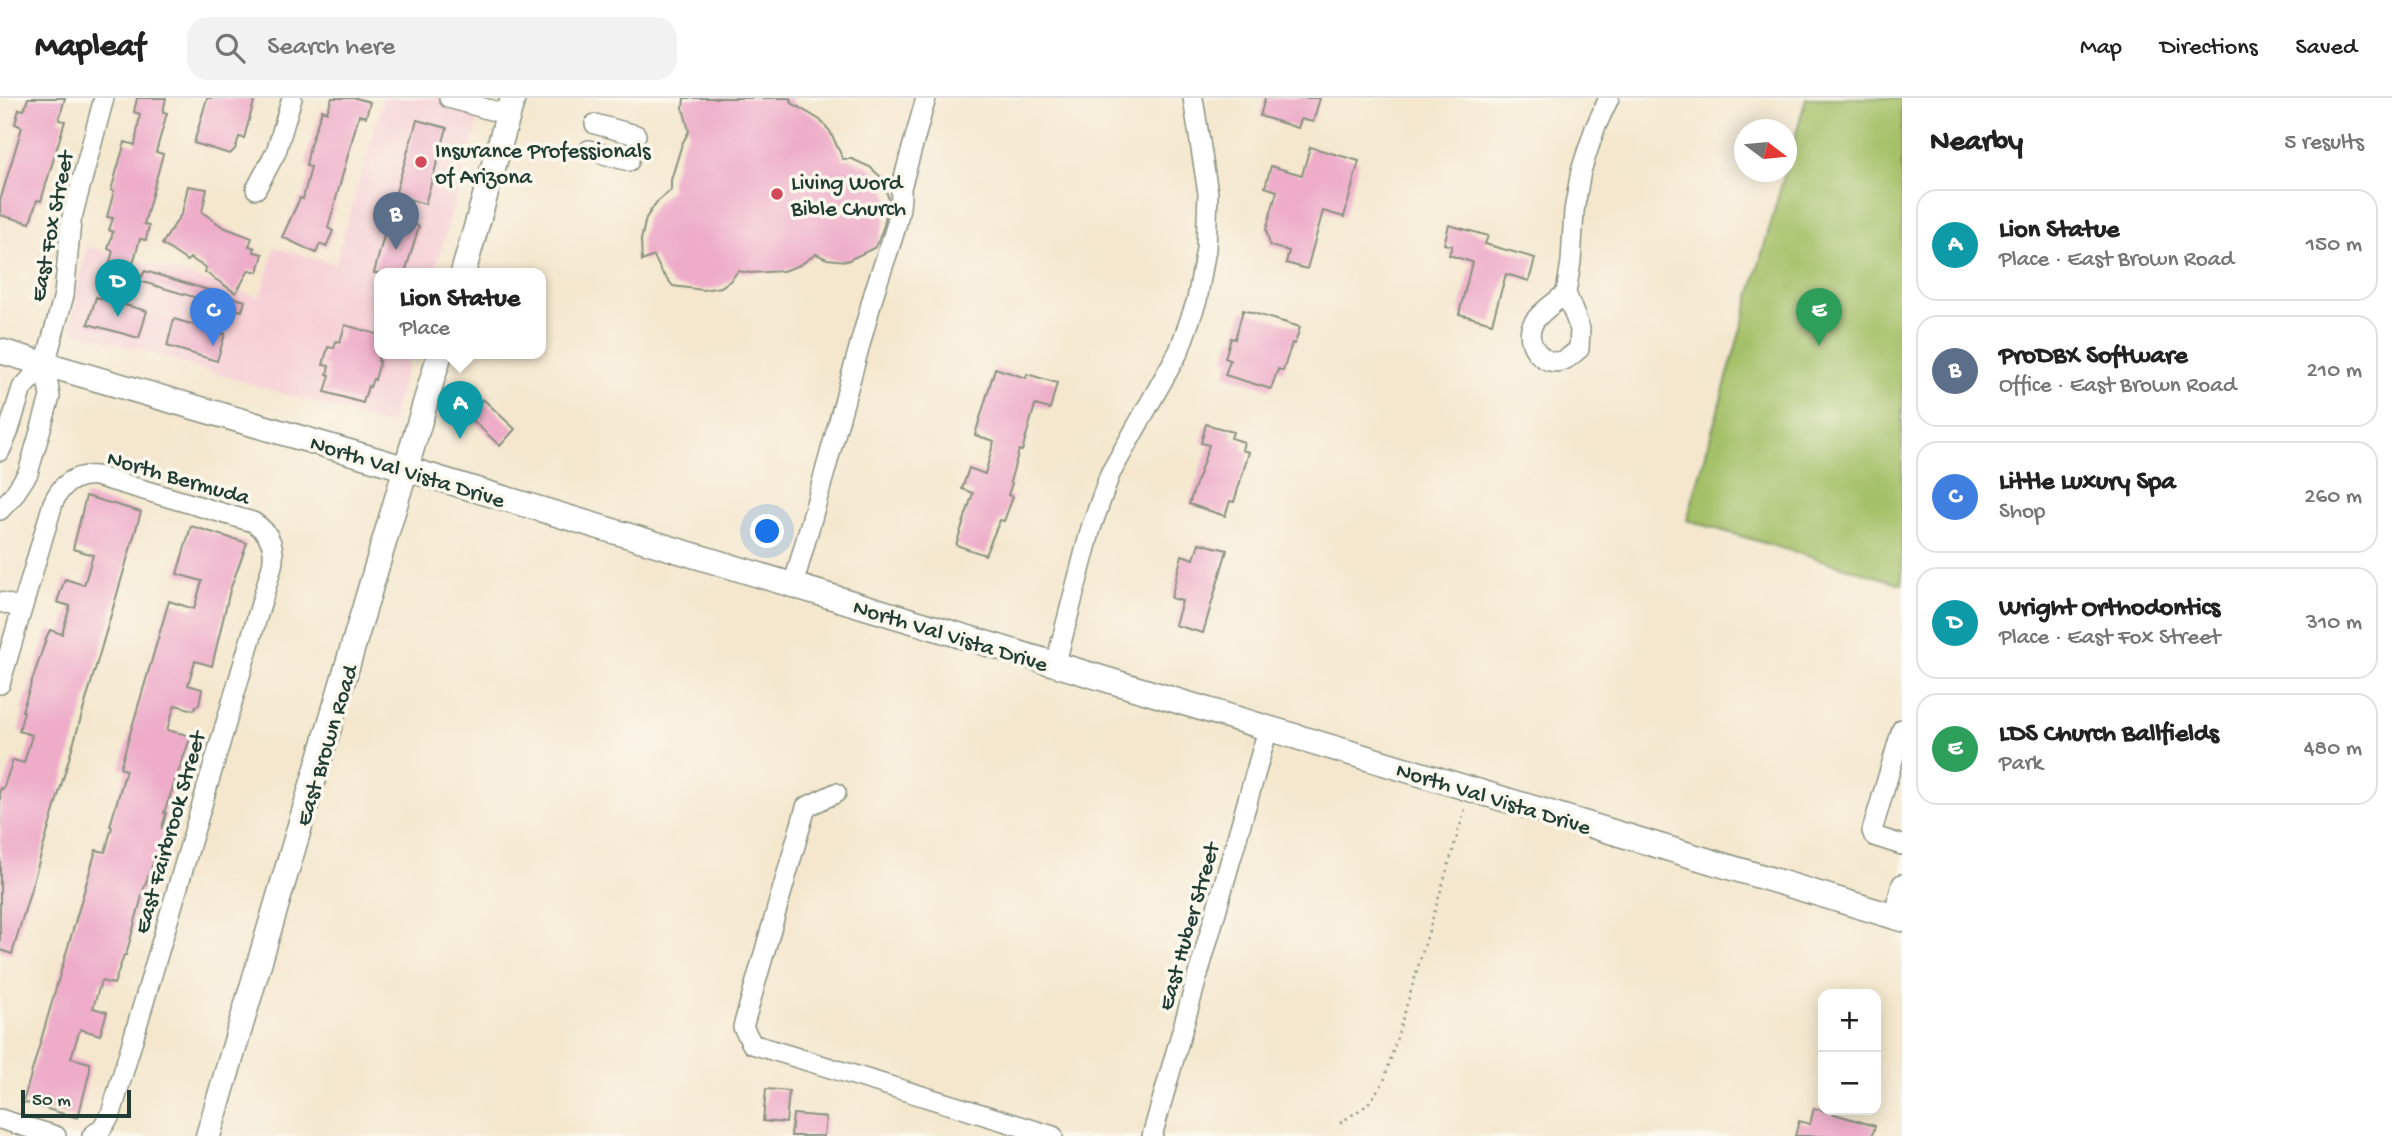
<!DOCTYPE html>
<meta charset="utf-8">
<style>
body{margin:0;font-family:"Gochi Hand",sans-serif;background:#f2f2f2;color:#222}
.controls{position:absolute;right:21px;bottom:21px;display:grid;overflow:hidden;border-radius:14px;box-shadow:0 4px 18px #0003}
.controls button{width:63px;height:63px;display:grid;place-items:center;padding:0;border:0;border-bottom:2px solid #e0e0e0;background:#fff;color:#222;font:35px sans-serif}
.compass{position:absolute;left:1734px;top:21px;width:63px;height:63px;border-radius:50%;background:#fff;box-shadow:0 4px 18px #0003;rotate:106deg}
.scale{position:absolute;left:21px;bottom:18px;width:110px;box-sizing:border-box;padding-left:7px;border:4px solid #1f3d34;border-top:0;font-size:19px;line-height:24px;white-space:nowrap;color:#1f3d34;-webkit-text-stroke:5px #fbf7ec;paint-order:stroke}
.you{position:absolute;left:768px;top:434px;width:24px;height:24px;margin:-18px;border:5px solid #fff;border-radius:50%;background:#1a73e8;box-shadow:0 0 0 10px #1a73e833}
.badge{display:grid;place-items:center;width:46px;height:46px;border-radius:50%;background:#1a73e8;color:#fff;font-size:23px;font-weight:700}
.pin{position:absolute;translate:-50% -58px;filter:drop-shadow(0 2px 4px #0008)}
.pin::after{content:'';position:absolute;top:37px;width:24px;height:21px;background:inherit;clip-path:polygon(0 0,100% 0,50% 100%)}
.popup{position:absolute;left:374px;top:170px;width:172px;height:91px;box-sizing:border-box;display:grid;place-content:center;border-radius:14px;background:#fff;filter:drop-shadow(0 2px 5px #0005);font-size:23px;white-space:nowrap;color:#767676}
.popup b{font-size:26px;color:#222}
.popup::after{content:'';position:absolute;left:50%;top:100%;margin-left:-14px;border:14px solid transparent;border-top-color:#fff}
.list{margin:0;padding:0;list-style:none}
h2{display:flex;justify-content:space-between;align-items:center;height:91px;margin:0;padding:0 28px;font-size:30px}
h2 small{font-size:23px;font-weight:400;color:#767676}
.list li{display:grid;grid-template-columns:46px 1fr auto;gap:21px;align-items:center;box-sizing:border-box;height:112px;margin:0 14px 14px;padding:0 14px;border:2px solid #e0e0e0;border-radius:21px}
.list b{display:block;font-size:26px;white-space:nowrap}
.list p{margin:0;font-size:23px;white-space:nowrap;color:#767676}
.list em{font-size:23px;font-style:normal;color:#767676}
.icon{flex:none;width:38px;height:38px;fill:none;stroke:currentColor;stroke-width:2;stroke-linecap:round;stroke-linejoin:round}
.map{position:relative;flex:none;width:1902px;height:1038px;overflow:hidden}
header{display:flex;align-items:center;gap:42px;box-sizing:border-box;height:98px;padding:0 35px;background:#fff;border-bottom:2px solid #e0e0e0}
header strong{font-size:33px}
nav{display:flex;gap:38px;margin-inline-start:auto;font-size:24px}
.search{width:490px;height:63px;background:#f2f2f2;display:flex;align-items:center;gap:18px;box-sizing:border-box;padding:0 24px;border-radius:21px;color:#767676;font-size:26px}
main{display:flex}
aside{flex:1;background:#fff}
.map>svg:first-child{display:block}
.built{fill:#f6cfd6}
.green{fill:#a4c067;stroke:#627e4e;stroke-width:2}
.building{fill:#eeacc9}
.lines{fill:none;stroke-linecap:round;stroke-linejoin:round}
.minor-casing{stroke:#8a9281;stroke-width:22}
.major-casing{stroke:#8a9281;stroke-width:27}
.path{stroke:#8a9281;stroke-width:2.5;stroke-dasharray:2 5;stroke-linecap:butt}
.minor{stroke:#fff;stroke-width:19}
.major{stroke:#fff;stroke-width:24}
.poi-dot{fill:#d1495b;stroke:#fbf7ec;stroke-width:2.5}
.labels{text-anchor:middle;stroke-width:7;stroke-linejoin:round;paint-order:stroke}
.poi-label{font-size:23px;fill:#1f3d34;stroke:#fbf7ec;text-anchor:start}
.street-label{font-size:23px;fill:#1f3d34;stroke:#fbf7ec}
</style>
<header>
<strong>Mapleaf</strong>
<div class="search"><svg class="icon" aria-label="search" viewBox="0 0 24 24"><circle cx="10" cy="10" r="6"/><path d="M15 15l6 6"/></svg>Search here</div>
<nav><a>Map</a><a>Directions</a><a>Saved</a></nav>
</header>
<main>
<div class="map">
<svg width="1902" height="1038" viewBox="0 0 1902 1038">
<rect width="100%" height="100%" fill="#fbf7ec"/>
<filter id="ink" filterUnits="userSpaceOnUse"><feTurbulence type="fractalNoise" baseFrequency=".0143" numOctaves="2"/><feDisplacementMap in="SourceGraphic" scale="14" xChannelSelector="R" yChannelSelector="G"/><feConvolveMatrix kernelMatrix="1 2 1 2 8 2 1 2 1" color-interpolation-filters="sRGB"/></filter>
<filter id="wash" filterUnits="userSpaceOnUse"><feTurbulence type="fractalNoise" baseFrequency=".00686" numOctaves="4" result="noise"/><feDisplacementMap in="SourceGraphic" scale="28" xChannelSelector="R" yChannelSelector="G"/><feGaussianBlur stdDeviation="1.57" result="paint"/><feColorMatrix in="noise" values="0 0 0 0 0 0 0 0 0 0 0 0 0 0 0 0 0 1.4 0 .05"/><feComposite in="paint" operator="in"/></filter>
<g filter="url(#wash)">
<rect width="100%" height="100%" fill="#f4e7ce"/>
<!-- built -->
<path class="built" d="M383 0H485L434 175H379V255H411L390 328 70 231 87 148 260 199 275 149 335 166Z"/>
<!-- green -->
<path class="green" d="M1806 0H1902V486L1687 422Z"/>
<g id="blocks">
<!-- building -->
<path class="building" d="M28 0H65L59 22 65 23 41 103 37 102 30 125 0 117V103L22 29 15 26 19 11 24 12Z
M137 0H166L163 14 167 15 156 54 163 56 144 126 149 128 146 142 140 141 132 169 138 171 136 182 107 174 113 153 108 151 113 134 109 132 113 120 107 119 114 93 111 92 125 44 135 47 140 16 134 14Z
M207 0H255L244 40 239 39 235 51 230 56 194 45Z
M332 0H356L370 4 366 19 359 17 328 130 333 133 326 149 320 146 316 155 282 139 300 100 303 101 311 69 306 68 310 47 322 12 327 14Z
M684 0H790L792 5 820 22 830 33 843 61H852L870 69 882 80 889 102 884 127 878 144 874 150 847 163 827 161 816 156 800 167 783 173 750 175 738 173 731 182 721 189 703 192 673 188 661 173 654 158 642 163 641 142 646 120 656 105 671 92V82L682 46 689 33 683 10Z
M1265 0H1320L1313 24 1301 21 1298 30 1260 18Z
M417 22 447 30 425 106 395 97Z
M1310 49 1359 63 1344 119 1323 113 1307 171 1286 165 1289 153 1270 148 1266 132 1277 93 1265 89 1271 68 1302 77Z
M188 88 207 91 202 114 223 129 252 140 249 148 255 150 254 154 263 156 258 174 249 172 236 195 205 174 206 170 190 160 187 163 162 146 182 115Z
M389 119 419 128 405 175H374Z
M1449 127 1488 138 1485 146 1535 160 1529 183 1506 176 1492 225 1459 216 1472 164 1449 157 1452 148 1444 146Z
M145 173 245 203 242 213 139 183Z
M96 199 147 213 139 240 88 226Z
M1243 212 1300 229 1295 246 1292 245 1283 273 1278 271 1271 291 1225 277 1230 262 1225 260 1231 240 1235 241Z
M174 221 225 236 217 263 167 248Z
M345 227 380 237 378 263H380L375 282 373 281 370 289 368 288 363 305 325 294 330 277 327 276 329 268 323 267 328 249 334 250 336 243 340 244Z
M995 270 1026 280 1027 276 1057 285 1050 311 1035 307 1022 353 1019 352 1010 384 1012 385 1008 397 1013 399 1004 423 1000 422 985 457 956 447 973 395 962 391 969 370 985 376 994 343 975 337Z
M483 301 515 331 500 348 468 318Z
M1206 326 1233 334 1231 340 1244 344 1242 352 1249 354 1234 404 1230 403 1225 418 1189 406 1209 347 1201 345Z
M86 398 141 414 12 856 0 852V690L3 691 13 662 24 665 32 637 19 633 24 613H22L47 538 50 532 62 536 70 508 57 504 65 481 84 487 93 457 73 451Z
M191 428 247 445 230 492 212 568 195 563 188 587 202 591 199 607 196 608 194 612 175 607 167 632 191 638 164 715H166L162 730 167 731 159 761 155 760 145 787 126 857H124L114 886 101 883 93 910 107 914 100 937 80 931 71 960 90 965V972L78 1020 23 1004 96 752 105 754 112 729 110 728 126 672 120 670 169 503 194 511 202 483 177 476Z
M1199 445 1227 452 1203 535 1175 527 1182 503 1171 500 1182 457 1194 461Z
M766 991 789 993 786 1025 763 1023Z
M1814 1010 1875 1028 1872 1038H1795L1799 1023 1810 1026Z
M793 1016 826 1019 824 1038H791Z"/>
</g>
</g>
<g filter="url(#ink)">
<use href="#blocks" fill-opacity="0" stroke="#8a9281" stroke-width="2"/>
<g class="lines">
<!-- minor casing -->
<g class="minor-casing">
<path id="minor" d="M449 0 508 17
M595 26 636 37
M589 52 629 63
M256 91 276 54 292 0
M1566 195C1556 204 1541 213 1534 224 1521 244 1545 273 1566 261 1570 259 1575 254 1579 251L1580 231 1566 195 1571 164 1574 113 1581 73 1595 30 1609 0
M0 353 8 335 22 290 45 266
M0 412 13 398 28 375 50 299 45 266 64 197 71 123 104 0
M793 488C820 392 847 295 873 199 882 165 903 124 901 90L926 0
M0 504 22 510
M1055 568 1091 430 1110 376 1179 253 1197 202 1206 151 1208 95 1193 0
M0 586 53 405C61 386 75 376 96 378L253 424C271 435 277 452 271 472L111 1016 102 1030 92 1038
M1902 631 1872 733 1874 738 1902 747
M836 695 806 709 743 929 752 946 1053 1038
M1893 819 1902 786
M0 1021 56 1038
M1152 1038 1268 631"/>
</g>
<!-- major casing -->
<g class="major-casing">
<path id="major" d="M463 175 513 0
M0 253 377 362 1902 821
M208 1038 440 255"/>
</g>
<!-- path -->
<path class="path" d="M1340 1025 1367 1007 1384 983 1466 708"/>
<!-- minor -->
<use href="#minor" class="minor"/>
<!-- major -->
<use href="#major" class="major"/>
</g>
</g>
<!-- markers -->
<g class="poi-dot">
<circle cx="421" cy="64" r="7"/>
<circle cx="777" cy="96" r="7"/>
</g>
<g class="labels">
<!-- poi labels -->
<g class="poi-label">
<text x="435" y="59">Insurance Professionals<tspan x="435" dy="26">of Arizona</tspan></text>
<text x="791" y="91">Living Word<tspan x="791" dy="26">Bible Church</tspan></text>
</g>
<!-- street labels -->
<g class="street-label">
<text transform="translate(50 128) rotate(-79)" y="8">East Fox Street</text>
<text transform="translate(408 372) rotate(17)" y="8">North Val Vista Drive</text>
<text transform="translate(179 378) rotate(16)" y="8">North Bermuda</text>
<text transform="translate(951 536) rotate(17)" y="8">North Val Vista Drive</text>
<text transform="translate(325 647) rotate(-73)" y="8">East Brown Road</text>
<text transform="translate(1494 699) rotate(17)" y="8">North Val Vista Drive</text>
<text transform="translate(168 734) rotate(-74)" y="8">East Fairbrook Street</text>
<text transform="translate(1187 828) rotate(-74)" y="8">East Huber Street</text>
</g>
</g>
</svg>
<div class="controls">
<button>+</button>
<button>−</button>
</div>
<svg class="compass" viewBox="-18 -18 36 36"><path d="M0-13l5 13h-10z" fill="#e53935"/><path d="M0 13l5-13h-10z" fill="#767676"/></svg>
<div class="scale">50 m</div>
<div class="you"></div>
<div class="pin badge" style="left:460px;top:341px;background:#0f9aa8">A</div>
<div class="popup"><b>Lion Statue</b>Place</div>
<div class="pin badge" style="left:396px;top:152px;background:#5c6f8a">B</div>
<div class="pin badge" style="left:213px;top:248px;background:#3f7fe0">C</div>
<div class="pin badge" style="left:118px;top:219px;background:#0f9aa8">D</div>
<div class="pin badge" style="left:1819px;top:248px;background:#2e9e5b">E</div>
</div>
<aside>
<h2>Nearby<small>5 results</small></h2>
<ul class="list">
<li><span class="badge" style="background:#0f9aa8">A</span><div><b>Lion Statue</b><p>Place · East Brown Road</p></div><em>150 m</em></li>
<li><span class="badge" style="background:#5c6f8a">B</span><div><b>ProDBX Software</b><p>Office · East Brown Road</p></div><em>210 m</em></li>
<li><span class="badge" style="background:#3f7fe0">C</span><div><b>Little Luxury Spa</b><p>Shop</p></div><em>260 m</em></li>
<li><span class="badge" style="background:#0f9aa8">D</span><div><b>Wright Orthodontics</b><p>Place · East Fox Street</p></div><em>310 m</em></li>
<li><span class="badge" style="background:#2e9e5b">E</span><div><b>LDS Church Ballfields</b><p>Park</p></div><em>480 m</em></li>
</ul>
</aside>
</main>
